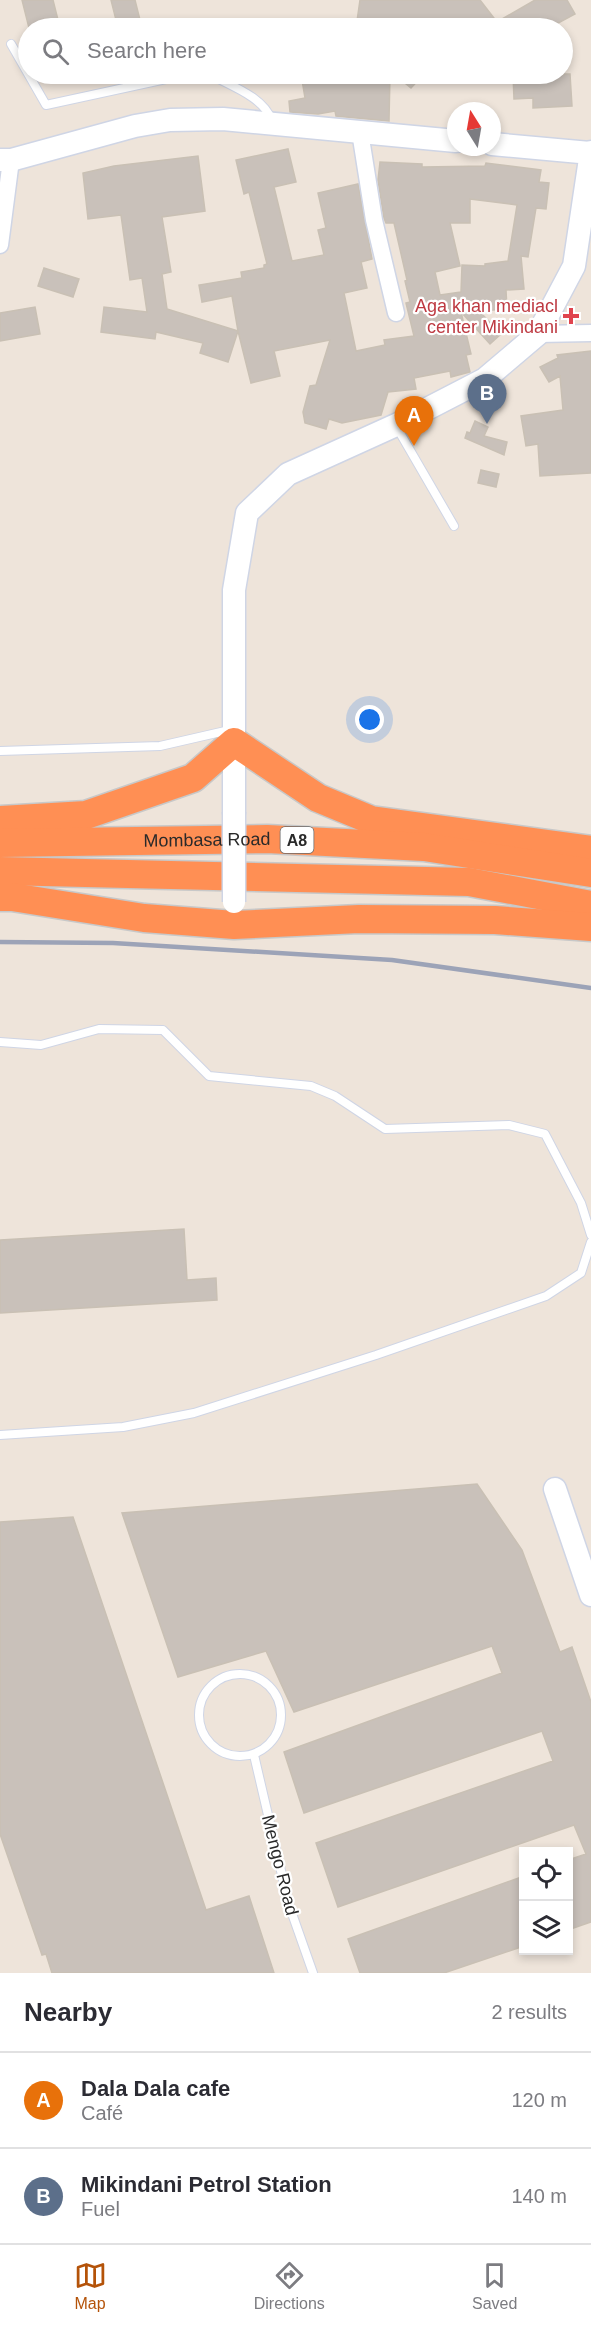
<!DOCTYPE html>
<meta charset="utf-8">
<style>
body{margin:0;font-family:Arial,sans-serif;background:#f7f7f7;color:#2b2b33}
.controls{position:absolute;right:18px;bottom:18px;display:grid;overflow:hidden;border-radius:0px;box-shadow:0 3px 9px #0003}
.controls button{width:54px;height:54px;display:grid;place-items:center;padding:0;border:0;border-bottom:2px solid #e1e1e2;background:#fff;color:#2b2b33;font:30px sans-serif}
.compass{position:absolute;left:447px;top:102px;width:54px;height:54px;border-radius:50%;background:#fff;box-shadow:0 3px 9px #0003;rotate:349deg}
.you{position:absolute;left:370px;top:720px;width:21px;height:21px;margin:-15px;border:4px solid #fff;border-radius:50%;background:#1a73e8;box-shadow:0 0 0 9px #1a73e833}
.badge{display:grid;place-items:center;width:39px;height:39px;border-radius:50%;background:#b45309;color:#fff;font-size:20px;font-weight:700}
.pin{position:absolute;translate:-50% -50px;filter:drop-shadow(0 2px 3px #0008)}
.pin::after{content:'';position:absolute;top:32px;width:21px;height:18px;background:inherit;clip-path:polygon(0 0,100% 0,50% 100%)}
.list{margin:0;padding:0;list-style:none}
h2{display:flex;justify-content:space-between;align-items:center;height:78px;margin:0;padding:0 24px;font-size:26px}
h2 small{font-size:20px;font-weight:400;color:#7c7c81}
.list li{display:grid;grid-template-columns:39px 1fr auto;gap:18px;align-items:center;box-sizing:border-box;height:96px;padding:0 24px;border-top:2px solid #e1e1e2}
.list b{display:block;font-size:22px;white-space:nowrap}
.list p{margin:0;font-size:20px;white-space:nowrap;color:#7c7c81}
.list em{font-size:20px;font-style:normal;color:#7c7c81}
.icon{flex:none;width:33px;height:33px;fill:none;stroke:currentColor;stroke-width:2;stroke-linecap:round;stroke-linejoin:round}
.map{position:relative;flex:none;width:591px;height:1973px;overflow:hidden}
.search{position:absolute;background:#fff;box-shadow:0 3px 9px #0003;left:18px;right:18px;top:18px;height:66px;display:flex;align-items:center;gap:15px;box-sizing:border-box;padding:0 21px;border-radius:33px;color:#7c7c81;font-size:22px}
.sheet{height:270px;background:#fff}
nav{display:flex;justify-content:space-around;align-items:center;box-sizing:border-box;height:84px;border-top:2px solid #e1e1e2;background:#fff;font-size:16px;color:#7c7c81}
nav a{display:grid;justify-items:center;gap:3px}
nav .on{color:#b45309}
.map>svg:first-child{display:block}
.building{fill:#c9c1ba;stroke:#c9c0b4;stroke-width:1.5;fill-rule:evenodd}
.lines{fill:none;stroke-linecap:round;stroke-linejoin:round}
.lane-casing{stroke:#cfd5e5;stroke-width:10}
.street-casing{stroke:#cfd5e5;stroke-width:19}
.secondary-casing{stroke:#cfd5e5;stroke-width:25}
.highway-casing{stroke:#c8c8c8;stroke-width:31}
.lane{stroke:#fff;stroke-width:8}
.street{stroke:#fff;stroke-width:16}
.secondary{stroke:#fff;stroke-width:22}
.highway{stroke:#ff8f54;stroke-width:28}
.rail{stroke:#9ca3b7;stroke-width:4.5}
.secondary-bridge-casing{stroke:#cfd5e5;stroke-width:25;stroke-linecap:butt}
.secondary-bridge{stroke:#fff;stroke-width:22}
.health-dot{fill:#e0444e;stroke:#fff;stroke-width:2}
.labels{text-anchor:middle;stroke-width:4.5;stroke-linejoin:round;paint-order:stroke}
.shield{fill:#fff;stroke:#6a6a6a;stroke-width:1.5}
.shield-label{font-size:16px;font-weight:bold;fill:#2a2a2a}
.health-label{font-size:18px;fill:#be3a42;stroke:#fff;text-anchor:end}
.street-label{font-size:18px;fill:#2a2a2a;stroke:#fff}
</style>
<div class="map">
<svg width="591" height="1973" viewBox="0 0 591 1973">
<rect width="100%" height="100%" fill="#eee4da"/>
<!-- building -->
<path class="building" d="M22 0H53L60 28H29Z
M111 0H135L142 28H118Z
M360 0H480L497 22 535 0H567L575 14 549 28H356Z
M301 74H390L389 121 336 116 335 111 318 114 290 112 289 101 305 98Z
M394 74H424L411 88Z
M513 74H570L572 106 533 108V98L514 99Z
M288 149 296 182 274 187 292 261 324 255 318 230 326 228 318 193 358 184 372 259 361 262 367 288 344 293 356 351 385 345 384 340 414 336 406 303 410 302 405 281 407 280 394 223H386L384 218 378 180 380 162 422 164V167L485 166 486 163 541 170 539 182 549 183 546 209 536 208 528 257 521 256 524 289 506 290 507 309 479 311 501 334 490 344 461 312 471 354 466 355 470 372 451 377 450 371 414 378 416 389 388 392 381 415 342 423 329 419 326 429 305 423 303 412 310 386 316 385 330 340 274 351 280 376 251 383 238 331 228 362 200 353 203 343 156 332 155 339 101 332 104 307 147 312 142 278 130 280 121 215 88 219 83 173 114 166 198 156 205 211 162 217 171 272 162 274 167 309 238 331 232 296 202 302 199 285 242 278 241 272 264 268V265L267 264 249 192 244 194 236 160ZM470 199 517 205 508 261 485 264V266L462 265 461 292 440 295 435 272 460 266 450 223H470Z
M44 268 79 279 73 297 38 286Z
M35 307 40 334 0 341V313Z
M591 351V473L540 476 538 444 526 446 521 416 563 410 560 376 549 382 540 367 558 358 557 355Z
M475 421 488 427 484 436 507 442 504 455 465 438 467 432 470 433Z
M481 470 499 474 496 487 478 483Z
M184 1229 187 1280 216 1278 217 1300 0 1313V1240Z
M477 1484 522 1550 560 1652 572 1647 591 1702V1922L568 1930V1860L586 1854 574 1825 338 1907 316 1843 553 1761 542 1731 304 1813 284 1752 502 1673 492 1646 294 1712 266 1651 178 1677 122 1513Z
M73 1517 206 1910 249 1896 274 1973H52L46 1954 42 1955 0 1834V1522Z
M524 1876V1946L444 1973H360L348 1939Z"/>
<g class="lines">
<!-- lane casing -->
<g class="lane-casing">
<path id="lane" d="M11 44 46 105 189 74
M209 74C231 86 264 97 272 121
M396 426 454 526
M0 751 160 746 234 729
M0 1042 41 1045 99 1029 163 1030 209 1076 311 1086 335 1096 385 1129 509 1125 545 1134 581 1203 591 1235
M0 1435 123 1427 194 1413 376 1355 546 1296 581 1273 591 1242
M199 1715a41 41 0 1 1 82 0a41 41 0 1 1-82 0Z
M254 1755 289 1905 313 1973"/>
</g>
<!-- street casing -->
<g class="street-casing">
<path id="street" d="M360 132 374 220 396 313
M0 245 11 160
M538 334 591 333"/>
</g>
<!-- secondary casing -->
<g class="secondary-casing">
<path id="secondary" d="M492 144 591 153
M0 160H11L135 126 170 120 223 119 456 141
M234 812V590L247 513 288 474 396 425 485 379 538 334 574 266 591 152
M555 1489 591 1595"/>
</g>
<!-- highway casing -->
<g class="highway-casing">
<g id="highway">
<path d="M0 820 86 815 193 778 234 742 318 798 371 820 591 850"/>
<path id="s1" d="M0 843 267 839 424 847 591 873"/>
<path d="M0 871 469 882 591 905"/>
<path d="M0 897H12L144 918 234 925 359 919 495 920 591 927"/>
</g>
</g>
<!-- lane -->
<use href="#lane" class="lane"/>
<!-- street -->
<use href="#street" class="street"/>
<!-- secondary -->
<use href="#secondary" class="secondary"/>
<!-- highway -->
<use href="#highway" class="highway"/>
<!-- rail -->
<path class="rail" d="M0 942 113 943 392 960 591 988"/>
<!-- secondary-bridge casing -->
<g class="secondary-bridge-casing">
<path id="secondary-bridge" d="M234 812V902"/>
</g>
<!-- secondary-bridge -->
<use href="#secondary-bridge" class="secondary-bridge"/>
</g>
<!-- markers -->
<path class="health-dot" d="M568 307h6v6h6v6h-6v6h-6v-6h-6v-6h6z"/>
<g class="labels">
<!-- shield labels -->
<rect class="shield" x="280.5" y="827" width="33" height="26" rx="4.5"/>
<g class="shield-label">
<text x="297" y="846">A8</text>
</g>
<!-- health labels -->
<g class="health-label">
<text x="558" y="312">Aga khan mediacl<tspan x="558" dy="21">center Mikindani</tspan></text>
</g>
<!-- street labels -->
<g class="street-label">
<text dy="6" stroke="none"><textPath href="#s1" startOffset="207">Mombasa Road</textPath></text>
<text transform="translate(280 1865) rotate(76)" y="6">Mengo Road</text>
</g>
</g>
</svg>
<div class="controls">
<button><svg class="icon" aria-label="locate" viewBox="0 0 24 24"><circle cx="12" cy="12" r="6"/><path d="M12 2v4M12 18v4M2 12h4M18 12h4"/></svg></button>
<button><svg class="icon" aria-label="layers" viewBox="0 0 24 24"><path d="M12 4l9 5-9 5-9-5zM3 14l9 5 9-5"/></svg></button>
</div>
<svg class="compass" viewBox="-18 -18 36 36"><path d="M0-13l5 13h-10z" fill="#e53935"/><path d="M0 13l5-13h-10z" fill="#7c7c81"/></svg>
<div class="you"></div>
<div class="pin badge" style="left:414px;top:446px;background:#e8710a">A</div>
<div class="pin badge" style="left:487px;top:424px;background:#5c6f8a">B</div>
<div class="search"><svg class="icon" aria-label="search" viewBox="0 0 24 24"><circle cx="10" cy="10" r="6"/><path d="M15 15l6 6"/></svg>Search here</div>
</div>
<section class="sheet">
<h2>Nearby<small>2 results</small></h2>
<ul class="list">
<li><span class="badge" style="background:#e8710a">A</span><div><b>Dala Dala cafe</b><p>Café</p></div><em>120 m</em></li>
<li><span class="badge" style="background:#5c6f8a">B</span><div><b>Mikindani Petrol Station</b><p>Fuel</p></div><em>140 m</em></li>
</ul>
</section>
<nav>
<a class="on"><svg class="icon" aria-label="map" viewBox="0 0 24 24"><path d="M3 6l6-2 6 2 6-2v14l-6 2-6-2-6 2zM9 4v14M15 6v14"/></svg>Map</a>
<a><svg class="icon" aria-label="directions" viewBox="0 0 24 24"><path d="M12 3l9 9-9 9-9-9zM9 14v-3h6M13 9l2 2-2 2"/></svg>Directions</a>
<a><svg class="icon" aria-label="saved" viewBox="0 0 24 24"><path d="M7 4h10v16l-5-4-5 4z"/></svg>Saved</a>
</nav>
